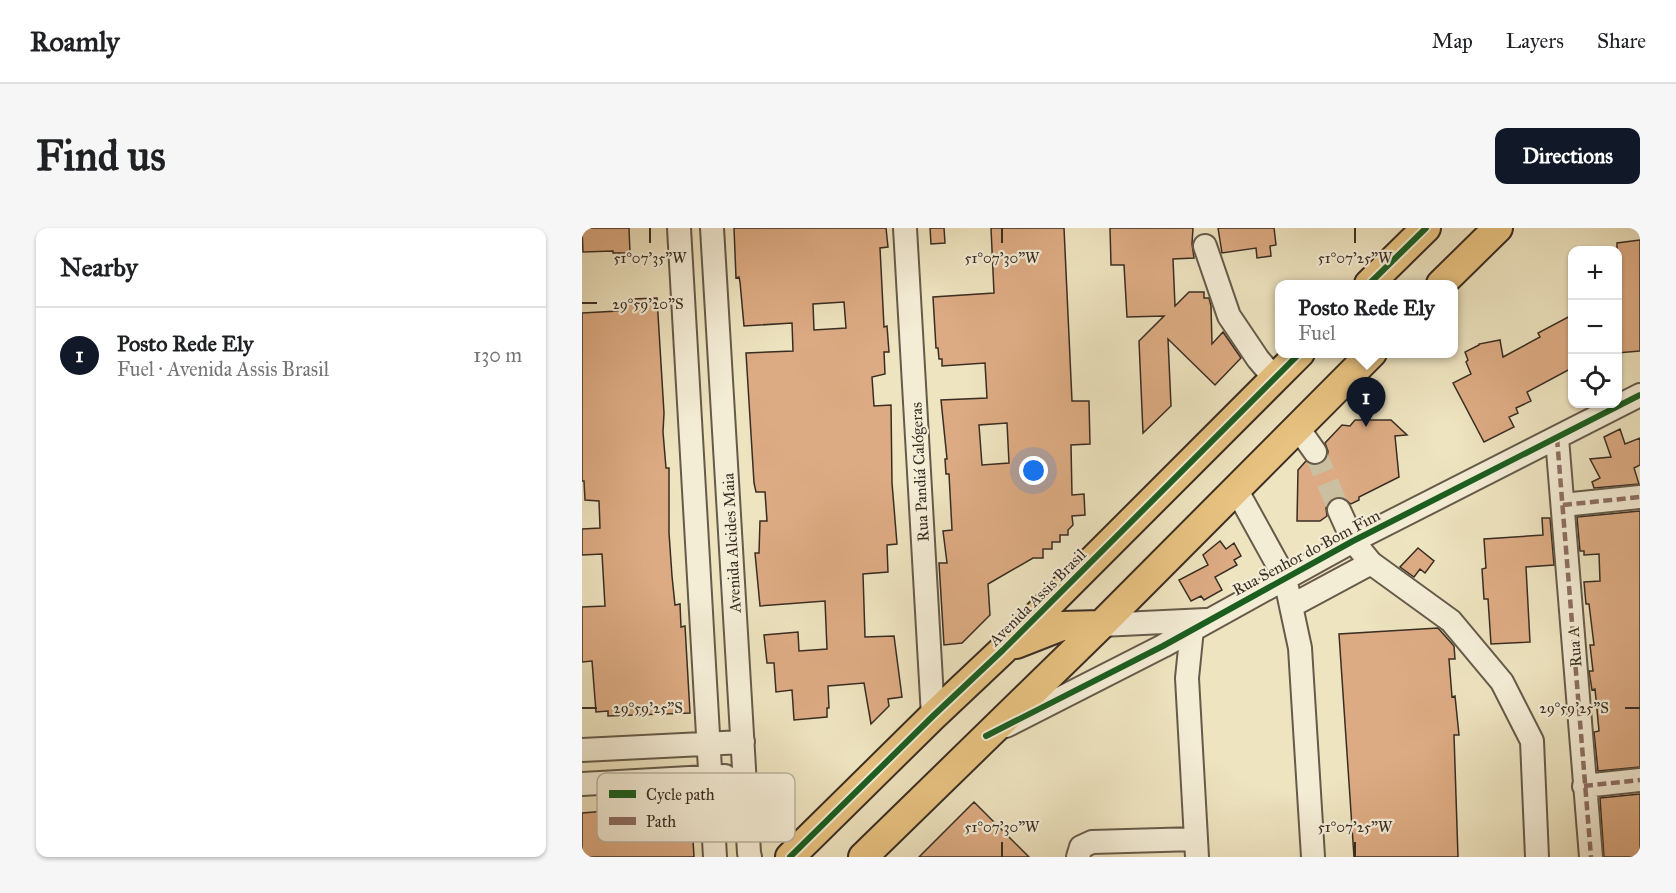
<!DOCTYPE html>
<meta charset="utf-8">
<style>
body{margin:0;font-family:"IM FELL Great Primer",serif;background:#f6f6f6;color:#202124}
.controls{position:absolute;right:18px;top:18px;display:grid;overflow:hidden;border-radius:12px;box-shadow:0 2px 4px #0004}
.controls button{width:54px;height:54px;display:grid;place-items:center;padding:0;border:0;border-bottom:2px solid #e0e0e0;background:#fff;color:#202124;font:30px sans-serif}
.you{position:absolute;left:452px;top:243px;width:21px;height:21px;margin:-15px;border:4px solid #fff;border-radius:50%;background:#1a73e8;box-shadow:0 0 0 9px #1a73e833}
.badge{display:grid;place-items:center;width:39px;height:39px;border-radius:50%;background:#111827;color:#fff;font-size:20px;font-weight:700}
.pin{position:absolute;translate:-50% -50px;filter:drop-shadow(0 2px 3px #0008)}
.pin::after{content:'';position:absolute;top:32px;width:21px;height:18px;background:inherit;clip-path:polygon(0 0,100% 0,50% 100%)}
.popup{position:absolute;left:693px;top:52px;width:183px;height:78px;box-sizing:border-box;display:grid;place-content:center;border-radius:12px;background:#fff;filter:drop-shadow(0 2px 4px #0005);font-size:20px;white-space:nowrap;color:#757577}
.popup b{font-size:22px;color:#202124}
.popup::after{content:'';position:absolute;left:50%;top:100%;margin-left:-12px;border:12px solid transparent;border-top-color:#fff}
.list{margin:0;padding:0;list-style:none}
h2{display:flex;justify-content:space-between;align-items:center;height:78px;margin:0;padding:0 24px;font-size:26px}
h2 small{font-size:20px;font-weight:400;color:#757577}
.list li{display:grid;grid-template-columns:39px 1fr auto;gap:18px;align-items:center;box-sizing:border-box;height:96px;padding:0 24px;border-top:2px solid #e0e0e0}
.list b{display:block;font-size:22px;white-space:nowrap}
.list p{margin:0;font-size:20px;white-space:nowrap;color:#757577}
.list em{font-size:20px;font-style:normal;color:#757577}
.icon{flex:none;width:33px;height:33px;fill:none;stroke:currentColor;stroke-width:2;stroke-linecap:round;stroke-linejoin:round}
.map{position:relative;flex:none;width:1058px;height:629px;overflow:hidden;border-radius:12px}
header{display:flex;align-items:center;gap:36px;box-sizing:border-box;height:84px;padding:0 30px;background:#fff;border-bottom:2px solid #e0e0e0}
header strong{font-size:28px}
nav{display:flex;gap:33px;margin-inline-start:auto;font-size:21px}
.intro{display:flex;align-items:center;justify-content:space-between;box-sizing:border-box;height:144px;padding:0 36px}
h1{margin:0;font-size:42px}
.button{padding:15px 27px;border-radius:12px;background:#111827;color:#fff;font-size:21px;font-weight:700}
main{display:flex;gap:36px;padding:0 36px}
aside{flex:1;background:#fff;border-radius:12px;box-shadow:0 2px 4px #0004}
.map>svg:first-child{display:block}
.building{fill:#ddab83;stroke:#392d23;stroke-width:1.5;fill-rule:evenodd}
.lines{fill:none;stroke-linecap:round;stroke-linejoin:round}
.minor-tunnel{stroke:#cabfa1;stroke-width:22;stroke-dasharray:22 11;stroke-linecap:butt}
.minor-casing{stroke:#665b4a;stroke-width:26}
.major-casing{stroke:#392d23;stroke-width:32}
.minor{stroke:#f4edd6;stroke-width:22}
.major{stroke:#e7c280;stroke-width:28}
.quiet{stroke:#8d6e63;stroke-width:4.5;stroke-dasharray:9 4.5;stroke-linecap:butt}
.cycleway-casing{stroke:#f4edd6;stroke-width:10}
.cycleway{stroke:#1b5e20;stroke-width:6}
.ticks{fill:none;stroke:#392d23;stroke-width:2}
.labels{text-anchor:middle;stroke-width:4.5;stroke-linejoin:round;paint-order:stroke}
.street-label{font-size:16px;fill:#392d23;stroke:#f4edd6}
.key{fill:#f4edd6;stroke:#bcb3a0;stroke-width:1.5}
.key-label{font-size:16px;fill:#392d23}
.ticks-label{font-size:15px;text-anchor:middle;fill:#392d23;stroke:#f4edd6;stroke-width:4.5;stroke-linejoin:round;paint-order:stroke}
</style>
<header>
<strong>Roamly</strong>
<nav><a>Map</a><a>Layers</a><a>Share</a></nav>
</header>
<div class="intro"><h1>Find us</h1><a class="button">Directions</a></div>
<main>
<aside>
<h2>Nearby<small></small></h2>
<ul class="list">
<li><span class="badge">1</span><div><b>Posto Rede Ely</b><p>Fuel · Avenida Assis Brasil</p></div><em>130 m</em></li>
</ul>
</aside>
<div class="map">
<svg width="1058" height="629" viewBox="0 0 1058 629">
<rect width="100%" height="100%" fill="#eee4c0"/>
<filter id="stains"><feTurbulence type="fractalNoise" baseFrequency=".00333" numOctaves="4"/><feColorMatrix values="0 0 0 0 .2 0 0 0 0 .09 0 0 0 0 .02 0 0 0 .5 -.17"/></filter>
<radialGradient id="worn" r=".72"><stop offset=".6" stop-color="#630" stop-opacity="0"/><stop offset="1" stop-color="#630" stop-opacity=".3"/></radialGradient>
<!-- building -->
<path class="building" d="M0 0H47L48 25H31V23L1 24Z
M152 0H304L306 19 298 20 302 99 305 98 307 124H302L303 146 290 149 292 178 309 177 310 255 315 316 305 317 306 344 281 346 283 409 312 408 320 469 306 471 307 478 289 496 282 455 246 458 247 480H245V489L212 492 210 462 194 464 192 435H185L182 407 216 404 217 423 245 421 243 373 178 378 173 325H177L178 293H185L183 264H174L172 255 164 125 211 123 210 95 162 98 158 54 157 49 154 50ZM262 74 264 100 232 102 231 76Z
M348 0H362L363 15 349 16Z
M409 0H482L490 173H507L508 216 489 217 490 267 502 266 503 287 490 288 491 297 486 302V307H478V314H470V321H461V330H451L406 356 408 387 380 415 362 417 357 335H365L361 303 370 302 367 246H364L363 231H365L359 172 405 170 403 135 360 138V131H357L356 120H354L351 69 412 65ZM425 195 427 235 400 237 397 197Z
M528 0H611L610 16 612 30 591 31 593 78 607 64H622V70H627L629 78 630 116 641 104 659 130 633 157 586 111 589 178 561 205 557 113 582 88 545 89 542 37H529Z
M636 0H692L694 17 688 18 689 28 675 30 674 20 640 25Z
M1058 12V123L1035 125V15Z
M75 70 82 185 81 204 84 240H87V305L90 348 93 377 98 376 99 399 103 398 108 485 26 488V483L14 484 10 433 0 434V379L23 378 20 326 0 327V301L18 300 17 273 3 272 2 253H0V85L36 83 35 75 50 74V71Z
M990 87V140L945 164 949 173 934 180 936 185 927 189 932 199 902 214 871 155 889 146 884 134 886 132 883 124 897 117V116L918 112 921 129 958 109 956 105Z
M773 192H809L825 207 813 208 817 249 777 269V272L769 276 759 269 751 270 746 275 744 280 745 288 738 293H715L716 242 724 233 734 237 741 235 745 230 746 223 743 215 760 197 768 198Z
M1038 201 1043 216 1058 210V237L1052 240 1057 256 1012 260 1010 254 1018 250 1008 231 1029 229 1022 209Z
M1058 283V539L1016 543 1012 504 1017 503 1013 461 1010 462 1007 443H1011L1008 417H1012L1007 376H1004L1002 354 1018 353 1017 326 1002 327V323H998L995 289Z
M960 290H968L972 337 944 339 948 414 909 416 906 371H902L900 341 904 340 902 311 961 307Z
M638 313 644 321 652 315 659 328 652 332 655 337 633 349 640 362 622 372 619 368 609 373 597 352 626 337 621 327Z
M836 320 852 333 843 345 838 341 832 349 818 339Z
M856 400 872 418 873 431H867L870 469 873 468 877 507H872L876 629H772L757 406Z
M1058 566V629H1022L1018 570Z
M60 572 61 582 109 579 112 629H0V585L47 581 46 573Z
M392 574 447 629H337Z"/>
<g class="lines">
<!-- minor-tunnel -->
<path class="minor-tunnel" d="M733 224 757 282"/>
<!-- minor casing -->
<g class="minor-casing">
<path id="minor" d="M97 0 133 629
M130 0 167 625 168 629
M323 0 351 488
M623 18 647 88 676 131 693 151
M716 200 733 224
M975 210 1009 629
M654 261 703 350 718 420 731 629
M981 277 1058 269
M757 282 771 313 789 335 869 393 920 454 950 513 955 629
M709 378 789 335
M519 397 624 392
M610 401 605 450 615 629
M424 498 581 418 771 313 1058 167
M0 522 161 514
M0 556 143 548
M1002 558 1058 552
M496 629 499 619 510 614 614 611"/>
</g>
<!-- major casing -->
<g class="major-casing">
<path id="major" d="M787 56 844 0
M859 56 916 0
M434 416 480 398 519 397
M208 629 351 488 421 422 718 125
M281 629 519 397 790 125"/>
</g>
<!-- minor -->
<use href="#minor" class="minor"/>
<!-- major -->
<use href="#major" class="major"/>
<!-- quiet -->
<path class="quiet" d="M975 210 1009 629
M981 277 1058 269
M1002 558 1058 552"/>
<!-- cycleway casing -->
<g class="cycleway-casing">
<path id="cycleway" d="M787 56 844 0
M404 508 581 418 771 313 1058 167
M208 629 351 488 421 422 718 125"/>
</g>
<!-- cycleway -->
<use href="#cycleway" class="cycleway"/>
</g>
<!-- ticks -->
<path class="ticks" d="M68 0V15M420 0V15M773 0V15M0 75H15M0 480H15M1043 480H1058M420 614V629M773 614V629"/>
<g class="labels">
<!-- street labels -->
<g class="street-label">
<text transform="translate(337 244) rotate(-93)" y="6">Rua Pandiá Calógeras</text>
<text transform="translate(149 315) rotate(-93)" y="6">Avenida Alcides Maia</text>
<text transform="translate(724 324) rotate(-28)" y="6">Rua Senhor do Bom Fim</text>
<text transform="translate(455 369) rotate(-45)" y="6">Avenida Assis Brasil</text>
<text transform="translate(992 419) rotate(-94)" y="6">Rua A</text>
</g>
</g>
<!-- legend -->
<rect x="15" y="545" width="198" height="69" rx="9" class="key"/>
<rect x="27" y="562" width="27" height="8" fill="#1b5e20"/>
<rect x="27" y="589" width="27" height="8" fill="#8d6e63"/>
<g class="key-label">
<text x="64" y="572">Cycle path</text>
<text x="64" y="599">Path</text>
</g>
<g class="ticks-label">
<text x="68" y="35">51°07'35"W</text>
<text x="420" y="35">51°07'30"W</text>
<text x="773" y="35">51°07'25"W</text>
<text x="66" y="81">29°59'20"S</text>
<text x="66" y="485">29°59'25"S</text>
<text x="992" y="485">29°59'25"S</text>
<text x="420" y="604">51°07'30"W</text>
<text x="773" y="604">51°07'25"W</text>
</g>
<rect width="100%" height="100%" filter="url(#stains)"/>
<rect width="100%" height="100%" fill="url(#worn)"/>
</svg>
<div class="controls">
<button>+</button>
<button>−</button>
<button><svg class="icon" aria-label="locate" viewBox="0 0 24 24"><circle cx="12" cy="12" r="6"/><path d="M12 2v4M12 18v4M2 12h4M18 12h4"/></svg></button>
</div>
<div class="you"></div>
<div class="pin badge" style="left:784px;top:199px">1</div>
<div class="popup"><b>Posto Rede Ely</b>Fuel</div>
</div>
</main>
